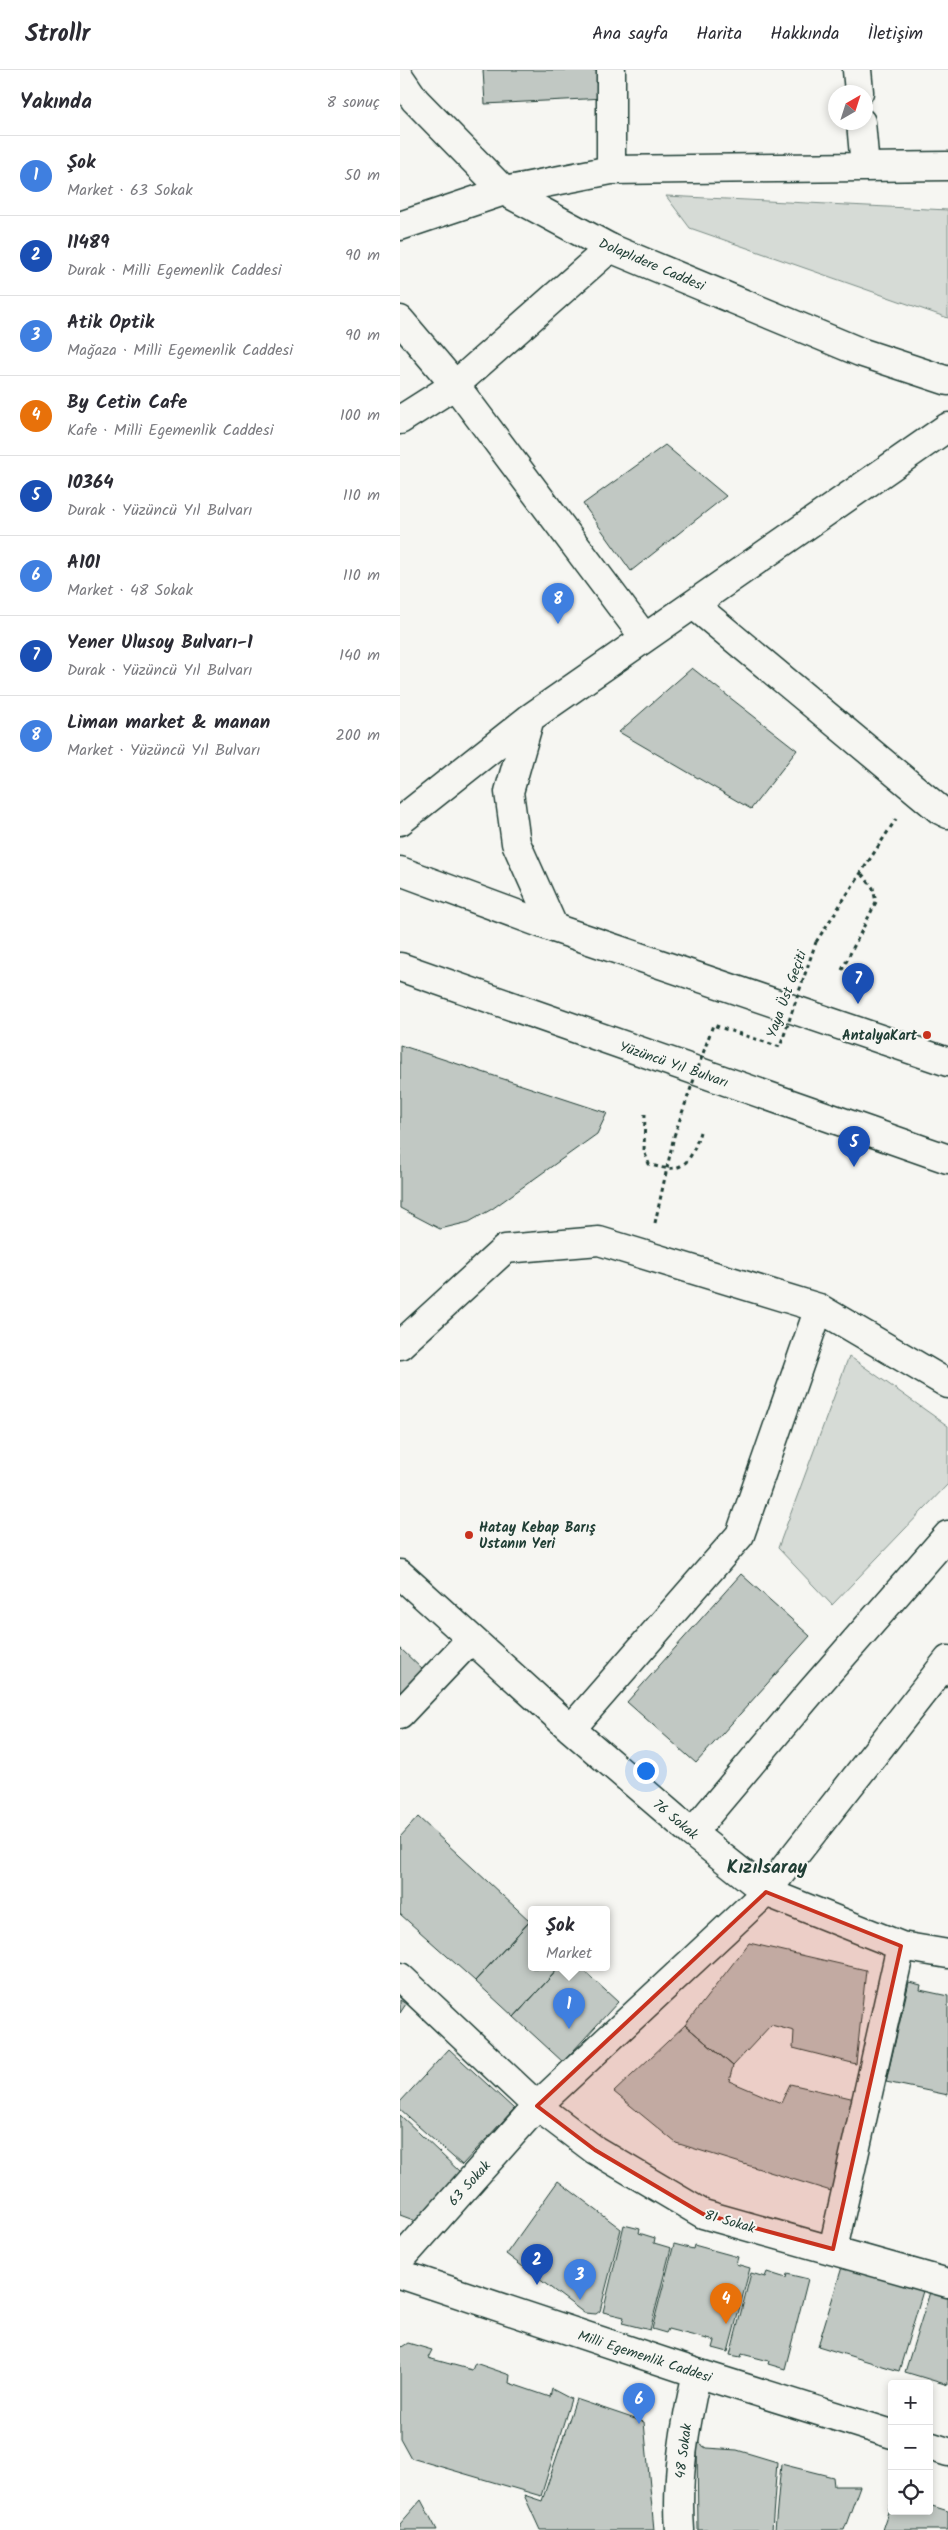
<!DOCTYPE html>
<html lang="tr">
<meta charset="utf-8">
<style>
body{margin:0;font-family:Kalam,sans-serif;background:#f7f7f7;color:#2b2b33}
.controls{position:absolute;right:15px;bottom:15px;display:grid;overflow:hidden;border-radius:5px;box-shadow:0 2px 8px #0003}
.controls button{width:45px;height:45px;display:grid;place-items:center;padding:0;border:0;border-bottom:1px solid #e1e1e2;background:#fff;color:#2b2b33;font:25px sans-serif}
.compass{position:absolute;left:428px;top:15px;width:45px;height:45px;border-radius:50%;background:#fff;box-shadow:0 2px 8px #0003;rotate:39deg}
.you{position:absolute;left:245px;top:1700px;width:18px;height:18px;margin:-12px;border:4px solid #fff;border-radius:50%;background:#1a73e8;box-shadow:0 0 0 8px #1a73e833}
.badge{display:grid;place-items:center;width:32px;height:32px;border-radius:50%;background:#c8321e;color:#fff;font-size:16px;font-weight:700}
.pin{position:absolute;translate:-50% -41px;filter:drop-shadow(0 1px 2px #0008)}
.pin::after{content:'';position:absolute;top:26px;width:18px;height:15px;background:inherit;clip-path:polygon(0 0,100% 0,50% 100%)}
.popup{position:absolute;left:128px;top:1836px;width:82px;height:65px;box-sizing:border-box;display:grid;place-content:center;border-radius:5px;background:#fff;filter:drop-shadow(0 1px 4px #0005);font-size:16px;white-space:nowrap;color:#7c7c81}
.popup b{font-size:19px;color:#2b2b33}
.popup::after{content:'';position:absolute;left:50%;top:100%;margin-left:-10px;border:10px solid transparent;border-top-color:#fff}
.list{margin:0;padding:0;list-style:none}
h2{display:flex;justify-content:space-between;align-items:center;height:65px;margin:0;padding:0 20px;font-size:21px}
h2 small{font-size:16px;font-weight:400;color:#7c7c81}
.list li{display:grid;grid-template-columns:32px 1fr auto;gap:15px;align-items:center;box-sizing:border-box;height:80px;padding:0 20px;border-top:1px solid #e1e1e2}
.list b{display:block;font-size:19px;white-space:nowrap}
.list p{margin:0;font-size:16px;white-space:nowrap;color:#7c7c81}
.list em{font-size:16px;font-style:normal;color:#7c7c81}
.icon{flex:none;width:28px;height:28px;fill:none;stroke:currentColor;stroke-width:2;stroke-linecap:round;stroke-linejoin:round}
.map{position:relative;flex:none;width:548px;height:2460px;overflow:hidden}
header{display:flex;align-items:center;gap:30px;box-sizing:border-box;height:70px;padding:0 25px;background:#fff;border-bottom:1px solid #e1e1e2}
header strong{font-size:24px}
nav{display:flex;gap:28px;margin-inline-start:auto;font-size:18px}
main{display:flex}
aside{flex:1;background:#fff}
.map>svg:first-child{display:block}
.green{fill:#d6dbd6;stroke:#7a8c85}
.building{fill:#c1c8c3;stroke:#1f3d34}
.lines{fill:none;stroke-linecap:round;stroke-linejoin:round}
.minor-casing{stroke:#1f3d34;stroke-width:31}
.tertiary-casing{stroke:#1f3d34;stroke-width:31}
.primary-casing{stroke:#1f3d34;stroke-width:31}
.path{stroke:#1f3d34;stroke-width:3;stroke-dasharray:4 4;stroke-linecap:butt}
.minor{stroke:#f6f6f2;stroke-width:28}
.tertiary{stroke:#f6f6f2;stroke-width:28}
.primary{stroke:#f6f6f2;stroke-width:28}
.path-bridge{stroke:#1f3d34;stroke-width:3;stroke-dasharray:4 4;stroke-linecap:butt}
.marked{fill:#c8321e;fill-opacity:0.2;stroke:#c8321e;stroke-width:4;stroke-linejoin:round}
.poi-dot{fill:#c8321e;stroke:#f6f6f2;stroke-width:2}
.labels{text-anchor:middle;stroke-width:4;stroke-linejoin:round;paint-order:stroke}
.street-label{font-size:14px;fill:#1f3d34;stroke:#f6f6f2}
.poi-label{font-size:14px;font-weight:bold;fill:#1f3d34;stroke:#f6f6f2;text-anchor:end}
.district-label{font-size:19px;font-weight:bold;fill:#1f3d34;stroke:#f6f6f2}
</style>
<header>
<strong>Strollr</strong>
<nav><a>Ana sayfa</a><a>Harita</a><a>Hakkında</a><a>İletişim</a></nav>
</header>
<main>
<aside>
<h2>Yakında<small>8 sonuç</small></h2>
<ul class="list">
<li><span class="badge" style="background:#3f7fe0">1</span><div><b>Şok</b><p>Market · 63 Sokak</p></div><em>50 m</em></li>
<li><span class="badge" style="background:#1a4fb4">2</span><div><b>11489</b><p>Durak · Milli Egemenlik Caddesi</p></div><em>90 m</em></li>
<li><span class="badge" style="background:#3f7fe0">3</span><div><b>Atik Optik</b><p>Mağaza · Milli Egemenlik Caddesi</p></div><em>90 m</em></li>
<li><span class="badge" style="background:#e8710a">4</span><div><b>By Cetin Cafe</b><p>Kafe · Milli Egemenlik Caddesi</p></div><em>100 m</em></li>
<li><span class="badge" style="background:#1a4fb4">5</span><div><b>10364</b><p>Durak · Yüzüncü Yıl Bulvarı</p></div><em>110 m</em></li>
<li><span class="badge" style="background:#3f7fe0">6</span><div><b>A101</b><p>Market · 48 Sokak</p></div><em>110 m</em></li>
<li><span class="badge" style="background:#1a4fb4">7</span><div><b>Yener Ulusoy Bulvarı-1</b><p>Durak · Yüzüncü Yıl Bulvarı</p></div><em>140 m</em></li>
<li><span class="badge" style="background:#3f7fe0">8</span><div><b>Liman market &amp; manan</b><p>Market · Yüzüncü Yıl Bulvarı</p></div><em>200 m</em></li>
</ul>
</aside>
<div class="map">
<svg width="548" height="2460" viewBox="0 0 548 2460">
<rect width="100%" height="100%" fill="#f6f6f2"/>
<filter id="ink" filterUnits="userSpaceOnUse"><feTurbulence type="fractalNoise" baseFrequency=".02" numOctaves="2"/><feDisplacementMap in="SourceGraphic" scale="10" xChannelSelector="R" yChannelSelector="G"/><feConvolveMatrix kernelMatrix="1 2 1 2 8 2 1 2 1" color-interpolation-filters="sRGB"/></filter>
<g filter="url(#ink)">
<!-- green -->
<path class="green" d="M266 126 548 140V248L290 158Z
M449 1286 548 1356V1414L432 1535 378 1478Z"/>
<!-- building -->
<path class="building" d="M83 0H204L205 28 85 34Z
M265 375 326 426 231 501 183 434Z
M292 598 397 680 351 739 219 662Z
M0 975 207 1043 197 1064 92 1139 69 1152 40 1159 0 1138Z
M341 1504 410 1566 296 1693 227 1632Z
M0 1578 25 1602 0 1628Z
M18 1747 130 1851 75 1911 0 1844V1767Z
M130 1851 132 1898H159L114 1947 75 1911Z
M349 1873 466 1900 456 1994 393 1978 394 1961 371 1955 333 1996 285 1955Z
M159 1898H181L218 1932 163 1992 114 1947Z
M509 1912 521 1915 520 1920 548 1926V2025L486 2012Z
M0 1930 6 1934 0 1943Z
M285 1955 333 1996 329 2011 381 2033 390 2014 455 2029 434 2122 276 2073 214 2022Z
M49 1979 114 2039 62 2095 0 2040V2032Z
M0 2045 60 2102 16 2151 0 2145Z
M158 2111 221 2159 200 2241 196 2244 184 2243 106 2184Z
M224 2155 240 2159 239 2163 255 2168 254 2173 271 2178 250 2260 222 2253 224 2247 203 2242Z
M274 2174 293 2179 294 2175 338 2187 336 2194 350 2198 328 2282 313 2278 315 2271 268 2259 266 2263 252 2259Z
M442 2197 523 2221 499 2301 418 2276Z
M367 2202 386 2208 387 2204 408 2209 385 2299 368 2294 369 2291 342 2284 341 2287 330 2285 351 2203 365 2207Z
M530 2222 548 2228V2315L505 2302Z
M8 2273 32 2280 28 2288 72 2300 75 2293 110 2305 109 2313 150 2327 152 2319 171 2329 141 2426 11 2388 0 2368V2278Z
M176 2329 244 2352 254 2460H140L124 2425 142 2431Z
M297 2372 306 2378 337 2380 377 2392 372 2460H298Z
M381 2394 433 2407 434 2416H460L444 2460H375Z
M21 2430 37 2460H0V2454Z
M492 2430V2441H529V2435L548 2441V2460H482Z"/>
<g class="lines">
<!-- minor casing -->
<g class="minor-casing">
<path id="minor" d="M211 0V100
M457 0 459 22
M461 52 465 97
M0 156 104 121 211 100 548 96
M0 250 55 315 244 567
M0 350 55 315 210 178
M294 535 540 740 548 744
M130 648 109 722 116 773 154 858
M0 751 130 648 548 357
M0 1275 105 1179 199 1171 419 1238 548 1314
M0 1504 171 1659 292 1763 366 1822 501 1876 548 1884
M0 1644 71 1569
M171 1659 340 1465 419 1238
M292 1763 410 1623 548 1465
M0 1907 137 2036 195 2080 303 2144 548 2213
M433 2179 501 1876
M0 2190 137 2036 366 1822 548 1590
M280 2460C276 2407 285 2355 297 2303"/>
</g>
<!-- tertiary casing -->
<g class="tertiary-casing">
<path id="tertiary" d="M0 8 15 30 104 121 210 178 460 282 548 311
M0 2204 297 2303 492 2364
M529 2376 548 2382"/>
</g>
<!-- primary casing -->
<g class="primary-casing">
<path id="primary" d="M0 801 154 858 548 992
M0 897 548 1089"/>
</g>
<!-- path -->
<path class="path" d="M416 872 496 749
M442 900 476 832 473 818 462 804
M245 1044 244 1081 249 1094C282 1106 291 1093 300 1062
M255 1153 274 1066"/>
<!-- minor -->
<use href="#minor" class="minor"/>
<!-- tertiary -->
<use href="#tertiary" class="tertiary"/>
<!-- primary -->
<use href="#primary" class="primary"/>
<!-- path-bridge -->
<path class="path-bridge" d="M274 1066 313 955 380 977 416 872"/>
</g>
</g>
<!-- marked area -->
<path class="marked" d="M366 1822 501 1876 433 2179 303 2144 195 2080 137 2036Z"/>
<!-- markers -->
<g class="poi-dot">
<circle cx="527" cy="965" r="5"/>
<circle cx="69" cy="1465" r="5"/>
</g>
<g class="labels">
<!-- street labels -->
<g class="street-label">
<text transform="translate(252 194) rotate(23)" y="5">Dolaplıdere Caddesi</text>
<text transform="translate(386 924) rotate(-70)" y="5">Yaya Üst Geçiti</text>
<text transform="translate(274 994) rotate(19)" y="5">Yüzüncü Yıl Bulvarı</text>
<text transform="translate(276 1749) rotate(40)" y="5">76 Sokak</text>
<text transform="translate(69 2113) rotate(-48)" y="5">63 Sokak</text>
<text transform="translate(330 2151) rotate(16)" y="5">81 Sokak</text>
<text transform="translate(245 2286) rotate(18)" y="5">Milli Egemenlik Caddesi</text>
<text transform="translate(283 2381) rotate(-83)" y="5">48 Sokak</text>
</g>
<!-- poi labels -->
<g class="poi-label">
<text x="517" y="970">AntalyaKart</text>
<text x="79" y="1462" text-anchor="start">Hatay Kebap Barış<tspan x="79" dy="16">Ustanın Yeri</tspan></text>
</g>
<!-- district labels -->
<g class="district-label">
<text x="367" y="1803">Kızılsaray</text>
</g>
</g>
</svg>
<div class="controls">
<button>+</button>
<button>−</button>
<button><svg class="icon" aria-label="locate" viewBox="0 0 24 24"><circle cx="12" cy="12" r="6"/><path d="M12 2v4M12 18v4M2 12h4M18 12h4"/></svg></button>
</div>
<svg class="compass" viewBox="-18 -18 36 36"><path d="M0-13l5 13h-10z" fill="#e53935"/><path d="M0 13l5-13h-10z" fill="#7c7c81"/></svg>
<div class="you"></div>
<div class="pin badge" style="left:169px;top:1959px;background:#3f7fe0">1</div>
<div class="popup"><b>Şok</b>Market</div>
<div class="pin badge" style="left:137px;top:2215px;background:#1a4fb4">2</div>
<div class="pin badge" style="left:180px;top:2230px;background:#3f7fe0">3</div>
<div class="pin badge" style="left:326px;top:2254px;background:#e8710a">4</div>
<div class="pin badge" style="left:454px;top:1097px;background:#1a4fb4">5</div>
<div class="pin badge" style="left:239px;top:2354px;background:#3f7fe0">6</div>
<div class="pin badge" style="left:458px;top:934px;background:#1a4fb4">7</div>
<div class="pin badge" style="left:158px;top:554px;background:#3f7fe0">8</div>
</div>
</main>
